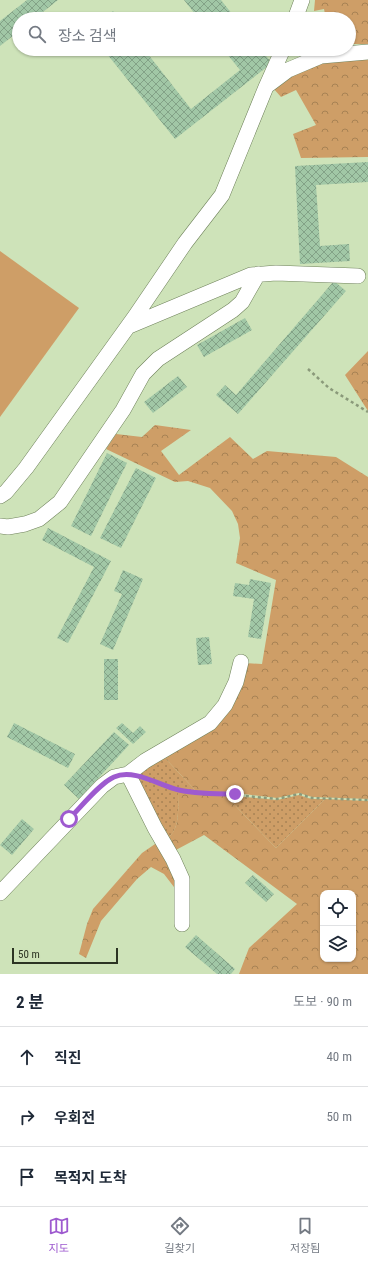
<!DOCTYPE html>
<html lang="ko">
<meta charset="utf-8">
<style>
body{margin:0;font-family:"Roboto Condensed","Noto Sans KR",sans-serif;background:#f2f2f3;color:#1f2937}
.controls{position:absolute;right:12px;bottom:12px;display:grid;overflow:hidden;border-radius:8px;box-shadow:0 1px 3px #0004}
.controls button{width:36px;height:36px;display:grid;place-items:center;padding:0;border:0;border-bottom:1px solid #e0e1e3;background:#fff;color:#1f2937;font:20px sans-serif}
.scale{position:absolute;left:12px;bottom:10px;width:106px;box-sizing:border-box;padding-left:4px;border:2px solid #2c3423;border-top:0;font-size:11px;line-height:14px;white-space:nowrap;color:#2c3423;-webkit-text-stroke:3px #cee3b9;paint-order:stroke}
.stop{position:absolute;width:12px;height:12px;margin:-9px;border:3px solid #9e5acf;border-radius:50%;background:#fff}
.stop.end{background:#9e5acf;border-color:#fff;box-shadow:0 1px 4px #0008}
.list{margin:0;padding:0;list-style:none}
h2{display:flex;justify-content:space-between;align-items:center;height:52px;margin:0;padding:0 16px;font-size:17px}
h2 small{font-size:13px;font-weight:400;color:#747a83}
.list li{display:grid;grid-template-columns:26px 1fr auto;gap:12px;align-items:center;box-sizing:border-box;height:60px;padding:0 16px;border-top:1px solid #e0e1e3}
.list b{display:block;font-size:15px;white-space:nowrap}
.list em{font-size:13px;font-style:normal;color:#747a83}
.icon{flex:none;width:22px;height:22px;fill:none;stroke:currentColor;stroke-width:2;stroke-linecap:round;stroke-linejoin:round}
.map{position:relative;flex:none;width:368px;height:974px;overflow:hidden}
.search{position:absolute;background:#fff;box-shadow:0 1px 3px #0004;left:12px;right:12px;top:12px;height:44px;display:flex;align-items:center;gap:10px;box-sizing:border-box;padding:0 14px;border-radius:22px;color:#747a83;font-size:15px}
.sheet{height:232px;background:#fff}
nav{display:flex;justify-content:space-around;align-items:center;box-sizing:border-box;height:56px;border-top:1px solid #e0e1e3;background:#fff;font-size:11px;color:#747a83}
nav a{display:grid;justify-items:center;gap:2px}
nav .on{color:#9e5acf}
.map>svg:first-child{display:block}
.grass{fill:url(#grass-dots)}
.forest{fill:url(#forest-crowns);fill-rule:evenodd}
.park{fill:#ce9e67}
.building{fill:url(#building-cross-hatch)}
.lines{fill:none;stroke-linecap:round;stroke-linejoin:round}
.minor-casing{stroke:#6f825b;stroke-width:16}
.path{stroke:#8a997a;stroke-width:2.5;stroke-dasharray:3 3;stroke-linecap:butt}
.minor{stroke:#fff;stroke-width:15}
.route{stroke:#9e5acf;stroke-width:5}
</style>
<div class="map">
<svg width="368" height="974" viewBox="0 0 368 974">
<defs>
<pattern id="grass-dots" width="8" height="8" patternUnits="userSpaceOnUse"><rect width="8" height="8" fill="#ce9e67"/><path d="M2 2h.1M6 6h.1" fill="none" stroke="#a78254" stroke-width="1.8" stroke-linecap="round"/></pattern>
<pattern id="forest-crowns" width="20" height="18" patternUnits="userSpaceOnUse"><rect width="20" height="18" fill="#ce9e67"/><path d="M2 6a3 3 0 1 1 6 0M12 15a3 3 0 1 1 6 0" fill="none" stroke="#a78254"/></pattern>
<pattern id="building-cross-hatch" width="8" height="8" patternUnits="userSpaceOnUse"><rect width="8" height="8" fill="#a1c7a6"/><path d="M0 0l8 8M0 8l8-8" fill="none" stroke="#83a287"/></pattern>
</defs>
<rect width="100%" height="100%" fill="#cee3b9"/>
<!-- grass -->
<path class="grass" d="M164 757 196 791 179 789 137 775Z
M135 777 178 791C178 807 181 832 165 840Z
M225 795 277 800 299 795 311 799H325L276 848Z"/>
<!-- forest -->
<path class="forest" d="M315 0H368V44H349V19H326L324 9 314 11Z
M368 57V157L301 158 293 134 316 125 296 90 281 97 273 88 288 77 316 63Z
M368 351V411L345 375Z
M155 425 191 430 161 451 179 475 230 437 253 459 267 451 336 457 368 477V799L312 797 299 793 277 798 235 793 201 792 213 795H225L276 848 325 799 368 801V974H239L249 948 297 904 204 835 174 851 165 840C181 831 178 807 178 791H196L164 757 219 721 245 663 262 664 276 580 236 563 240 538 238 524 232 511 210 488 188 481 175 482 106 449 116 434 142 437ZM323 893H353V959H323Z
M158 842 176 877 177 891 164 874 151 867 137 879 101 921 86 958 79 954 87 924 93 909 142 853Z"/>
<!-- park -->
<path class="park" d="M0 251 79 308 0 417Z"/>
<!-- building -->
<path class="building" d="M27 0H58L34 19H19V31L0 46V21Z
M184 0H221L236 19H199Z
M113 11 120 19H103Z
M103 49H144L191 109 240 70 223 49H260L272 63 175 139Z
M368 162V182L316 185 320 246 349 244 350 261 300 264 295 166Z
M334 281 346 291 238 414 216 395 225 385 236 395Z
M245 318 252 330 204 357 197 345Z
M178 376 187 387 153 413 144 402Z
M107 453 127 463 91 536 71 526Z
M136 468 156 478 121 548 100 538Z
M48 528 111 561 68 643 57 638 94 567 42 540Z
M123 570 143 579 113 650 100 644 122 594 114 591Z
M250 579 271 583 261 639 248 637 254 599 233 596 235 583 249 585Z
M209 637 212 664 198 665 196 638Z
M104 659H118V700H104Z
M14 723 75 754 68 768 7 737Z
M122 723 133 733 140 726 146 732 133 744 116 728Z
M114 732 129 745 79 799 64 785Z
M22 819 34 829 12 855 0 845Z
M253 875 274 894 266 902 245 883Z
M196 935 235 969 231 974H217L185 947Z"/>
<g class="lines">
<!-- minor casing -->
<g class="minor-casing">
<path id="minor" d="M295 19 302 0
M268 85 288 70 321 56 368 52
M129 326 251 275 276 273 358 276
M0 496 6 492 26 468 134 318 185 243 222 195 266 87 283 49
M0 526 8 527 25 524 39 519 60 502 123 410 143 374 158 359 233 310 242 302 258 274
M128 774 155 828 173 859 182 879V924
M0 893 102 786 114 777 128 774 145 761 210 723 225 705 236 682 241 662"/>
</g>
<!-- path -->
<path class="path" d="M308 369 329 388 368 412
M146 779 178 790 213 794 235 795 277 799 299 794 312 798 368 800"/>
<!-- minor -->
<use href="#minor" class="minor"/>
</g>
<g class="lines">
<!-- route -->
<path class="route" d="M69 819C81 807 100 783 114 777 134 768 160 786 179 790 197 794 216 794 235 794"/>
</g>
</svg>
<div class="controls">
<button><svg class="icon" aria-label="locate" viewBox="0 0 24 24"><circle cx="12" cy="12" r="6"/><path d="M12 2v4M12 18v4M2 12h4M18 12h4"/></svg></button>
<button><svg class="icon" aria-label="layers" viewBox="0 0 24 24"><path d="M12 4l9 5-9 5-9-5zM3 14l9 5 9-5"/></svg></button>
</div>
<div class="scale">50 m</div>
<div class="stop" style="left:69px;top:819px"></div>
<div class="stop end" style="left:235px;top:794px"></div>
<div class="search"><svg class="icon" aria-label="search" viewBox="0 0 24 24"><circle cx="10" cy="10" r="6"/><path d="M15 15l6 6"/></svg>장소 검색</div>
</div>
<section class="sheet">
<h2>2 분<small>도보 · 90 m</small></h2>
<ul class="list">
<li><svg class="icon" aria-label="ahead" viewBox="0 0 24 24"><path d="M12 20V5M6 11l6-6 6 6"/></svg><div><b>직진</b></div><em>40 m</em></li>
<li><svg class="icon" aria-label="right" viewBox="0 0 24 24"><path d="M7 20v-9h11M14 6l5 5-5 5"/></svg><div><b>우회전</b></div><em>50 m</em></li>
<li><svg class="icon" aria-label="arrive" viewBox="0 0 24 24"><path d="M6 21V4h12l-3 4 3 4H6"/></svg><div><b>목적지 도착</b></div></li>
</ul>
</section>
<nav>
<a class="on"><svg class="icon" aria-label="map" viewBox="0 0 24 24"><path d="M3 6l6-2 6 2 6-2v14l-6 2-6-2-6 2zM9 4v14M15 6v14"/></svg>지도</a>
<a><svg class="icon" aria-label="directions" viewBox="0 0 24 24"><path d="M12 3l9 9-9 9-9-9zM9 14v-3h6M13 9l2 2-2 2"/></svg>길찾기</a>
<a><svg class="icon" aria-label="saved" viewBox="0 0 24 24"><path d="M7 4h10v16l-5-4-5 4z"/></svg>저장됨</a>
</nav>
